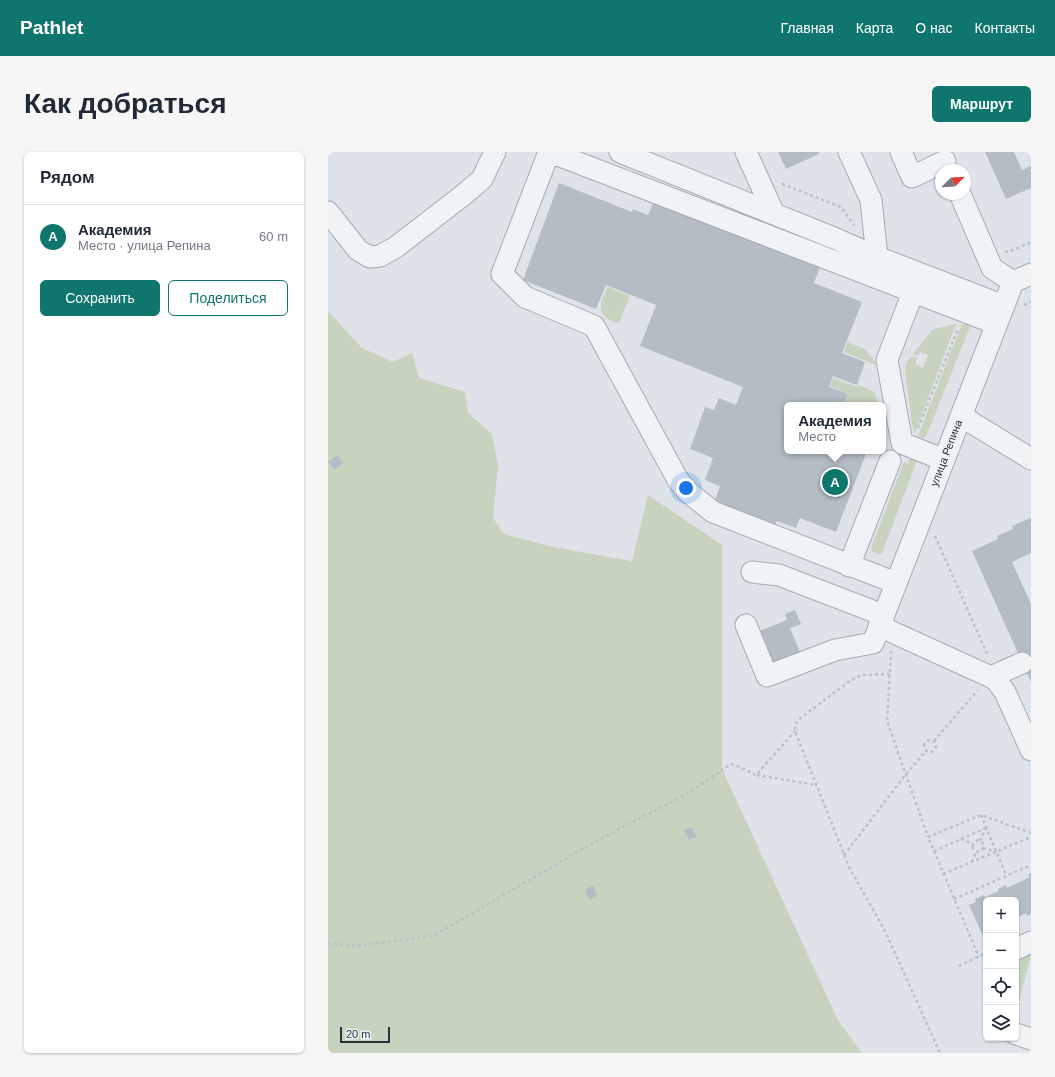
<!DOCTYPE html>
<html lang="ru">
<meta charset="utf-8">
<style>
body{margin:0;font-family:Helvetica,sans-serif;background:#f6f6f7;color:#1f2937}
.controls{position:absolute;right:12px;bottom:12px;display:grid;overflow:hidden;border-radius:6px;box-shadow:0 1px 3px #0004}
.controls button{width:36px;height:36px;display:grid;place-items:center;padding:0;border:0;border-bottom:1px solid #e0e1e3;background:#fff;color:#1f2937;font:20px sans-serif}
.compass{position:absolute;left:607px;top:12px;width:36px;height:36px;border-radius:50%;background:#fff;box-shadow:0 1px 3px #0004;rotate:66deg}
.scale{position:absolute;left:12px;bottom:10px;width:50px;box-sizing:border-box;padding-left:4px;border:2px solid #263440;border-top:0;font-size:11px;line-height:14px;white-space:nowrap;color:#263440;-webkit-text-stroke:3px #edf2f6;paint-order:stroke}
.you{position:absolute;left:358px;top:336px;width:14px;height:14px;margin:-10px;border:3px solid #fff;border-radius:50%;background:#1a73e8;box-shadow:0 0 0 6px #1a73e833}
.badge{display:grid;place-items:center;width:26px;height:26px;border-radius:50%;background:#0f766e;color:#fff;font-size:13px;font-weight:700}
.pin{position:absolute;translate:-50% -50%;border:2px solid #fff;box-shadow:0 1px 4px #0006}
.popup{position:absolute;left:456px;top:250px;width:102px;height:52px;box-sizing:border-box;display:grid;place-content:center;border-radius:6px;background:#fff;filter:drop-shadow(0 1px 3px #0005);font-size:13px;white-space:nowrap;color:#747a83}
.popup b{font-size:15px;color:#1f2937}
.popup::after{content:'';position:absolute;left:50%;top:100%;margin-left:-8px;border:8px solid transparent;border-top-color:#fff}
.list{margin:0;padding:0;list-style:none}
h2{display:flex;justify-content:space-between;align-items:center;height:52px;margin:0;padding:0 16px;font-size:17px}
h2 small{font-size:13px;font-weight:400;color:#747a83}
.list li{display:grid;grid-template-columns:26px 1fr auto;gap:12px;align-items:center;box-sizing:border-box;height:64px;padding:0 16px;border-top:1px solid #e0e1e3}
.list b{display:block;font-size:15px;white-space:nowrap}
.list p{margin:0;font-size:13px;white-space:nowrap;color:#747a83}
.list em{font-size:13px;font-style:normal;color:#747a83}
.actions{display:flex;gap:8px;padding:12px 16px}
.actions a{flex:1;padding:9px 0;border:1px solid #0f766e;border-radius:6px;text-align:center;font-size:14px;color:#0f766e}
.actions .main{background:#0f766e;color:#fff}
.icon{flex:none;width:22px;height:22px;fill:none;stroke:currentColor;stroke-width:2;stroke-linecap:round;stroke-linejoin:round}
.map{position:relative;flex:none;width:703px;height:901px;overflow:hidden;border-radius:6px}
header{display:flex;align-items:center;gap:24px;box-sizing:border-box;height:56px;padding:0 20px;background:#0f766e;color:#fff}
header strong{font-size:19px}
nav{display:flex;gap:22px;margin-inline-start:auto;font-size:14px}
.intro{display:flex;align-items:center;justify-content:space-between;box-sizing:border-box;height:96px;padding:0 24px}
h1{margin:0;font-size:28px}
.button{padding:10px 18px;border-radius:6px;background:#0f766e;color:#fff;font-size:14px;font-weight:700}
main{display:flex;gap:24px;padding:0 24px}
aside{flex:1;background:#fff;border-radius:6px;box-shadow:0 1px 3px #0004}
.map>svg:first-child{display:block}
.green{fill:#c7d3be}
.building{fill:#b4bdc5}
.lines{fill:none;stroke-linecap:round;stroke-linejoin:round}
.minor-casing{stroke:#a2abb2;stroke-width:23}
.path{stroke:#bbc1c7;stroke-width:2.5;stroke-dasharray:3 3;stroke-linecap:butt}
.minor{stroke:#f0f3f6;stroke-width:21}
.labels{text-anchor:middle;stroke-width:3;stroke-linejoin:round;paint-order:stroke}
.street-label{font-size:11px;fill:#263440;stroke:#edf2f6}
</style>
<header>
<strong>Pathlet</strong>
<nav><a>Главная</a><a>Карта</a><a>О нас</a><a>Контакты</a></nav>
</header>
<div class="intro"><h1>Как добраться</h1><a class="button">Маршрут</a></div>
<main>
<aside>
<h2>Рядом<small></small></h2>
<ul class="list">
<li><span class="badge">A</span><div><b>Академия</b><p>Место · улица Репина</p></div><em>60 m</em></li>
</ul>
<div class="actions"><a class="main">Сохранить</a><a>Поделиться</a></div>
</aside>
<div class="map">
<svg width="703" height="901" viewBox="0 0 703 901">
<rect width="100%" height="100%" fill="#dde3e8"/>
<!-- green -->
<path class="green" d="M280 135 302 144 291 171C282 170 271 164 273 153 274 147 277 141 280 135Z
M0 159 34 196 65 210 84 201 91 226 137 240 140 261 164 282 170 314 165 366 176 382 225 395 304 409 320 343 394 393V617L511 870 534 901H0Z
M628 172 587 281 584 272 577 220 578 211 584 204 589 206 587 212 595 216 600 203 592 200 590 204 585 202 604 178 609 176Z
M634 172H643L599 282 597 285 594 286 590 284Z
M519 190 537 197 548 211V213L516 200Z
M505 226 530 235 531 233 546 240 549 248V253H516L520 242 502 235Z
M583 303 589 309 554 401 551 402 544 399 543 396 576 310 580 312Z
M703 794V803L689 855 688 856V800Z"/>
<!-- building -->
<path class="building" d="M450 0H491V2L458 17Z
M657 0H686L694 18 703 14V36L678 47Z
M231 31 304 60 305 57 320 63 326 49 492 115 486 131 534 150 514 201 537 210 529 233 505 224 501 235 520 242 515 253H459V299H539L508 380 472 366 468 376 449 369 445 378 385 354 392 334 377 328 385 306 362 297 377 255 386 258 391 246 408 253 415 235 312 194 328 153 278 133 268 157 195 128Z
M9 303 15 311 7 318 0 310Z
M703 366V401L684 410 703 452V530L644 399 670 387 669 384 685 377 684 374Z
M467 458 473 472 462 476 472 500 441 512 429 480 459 468 457 462Z
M364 675 368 685 361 688 356 678Z
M703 721V762L699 764 698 761 688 766V748H658V782L655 784 641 753 648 750 647 747 656 743 657 745 671 739 670 737 678 733 679 736 702 725 700 723Z
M265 734 269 744 262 748 257 738Z"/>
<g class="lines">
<!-- minor casing -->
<g class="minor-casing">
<path id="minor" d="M221 0 174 122 197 145 266 174 350 328 359 339 385 360 568 431
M222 0 669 172
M292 0 506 86 549 105 676 154
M418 0 446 62
M521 0 543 48 549 105
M573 0 584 25 617 9
M632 42 664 116 685 130
M0 60 30 98 42 105 52 104 68 95 134 44 154 27 167 0
M585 140 559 208 574 291 616 308
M633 264 703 307
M521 414 562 309
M424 420 451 423 555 463
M418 473 439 524 507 498 545 491 685 130 703 122
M551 474 663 525 668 528 677 540 703 598
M663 525 694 511
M688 797 703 790
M688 882 703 887"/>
</g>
<!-- path -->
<path class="path" d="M454 32 513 55 526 73
M677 100 683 99 703 90
M696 153 703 150
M590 276 630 177
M607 384 660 504
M563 499 559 569 600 685
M562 522 534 523 523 528 470 568 467 573V579L521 715 557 779 612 901
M596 594a6 6 0 1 1 12 0a6 6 0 1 1-12 0Z
M606 589 650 538
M429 623 489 633
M653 663 678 723
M658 676 606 699 600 685 653 663 703 681
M633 687 645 692
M644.5 694a5.5 5.5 0 1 1 11 0a5.5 5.5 0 1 1-11 0Z
M652 689 658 676
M655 696 668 700
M606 699 651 805
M516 703 578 622 598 599
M644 710 648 699
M615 722 703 685
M626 747 703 713
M0 791 25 794 105 784 272 687 359 642 403 612 412 615 428 623 467 579
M631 814 658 801"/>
<!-- minor -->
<use href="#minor" class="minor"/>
</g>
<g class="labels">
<!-- street labels -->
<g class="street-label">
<text transform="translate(618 301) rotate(-69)" y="4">улица Репина</text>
</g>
</g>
</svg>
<div class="controls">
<button>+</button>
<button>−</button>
<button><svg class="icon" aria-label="locate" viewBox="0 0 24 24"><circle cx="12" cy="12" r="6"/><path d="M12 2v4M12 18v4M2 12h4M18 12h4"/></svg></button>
<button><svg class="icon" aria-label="layers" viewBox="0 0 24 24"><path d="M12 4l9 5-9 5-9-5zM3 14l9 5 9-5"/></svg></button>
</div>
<svg class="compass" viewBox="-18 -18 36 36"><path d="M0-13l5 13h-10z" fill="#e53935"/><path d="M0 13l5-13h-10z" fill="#747a83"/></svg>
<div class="scale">20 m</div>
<div class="you"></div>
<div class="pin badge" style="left:507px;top:330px">A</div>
<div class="popup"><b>Академия</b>Место</div>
</div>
</main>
